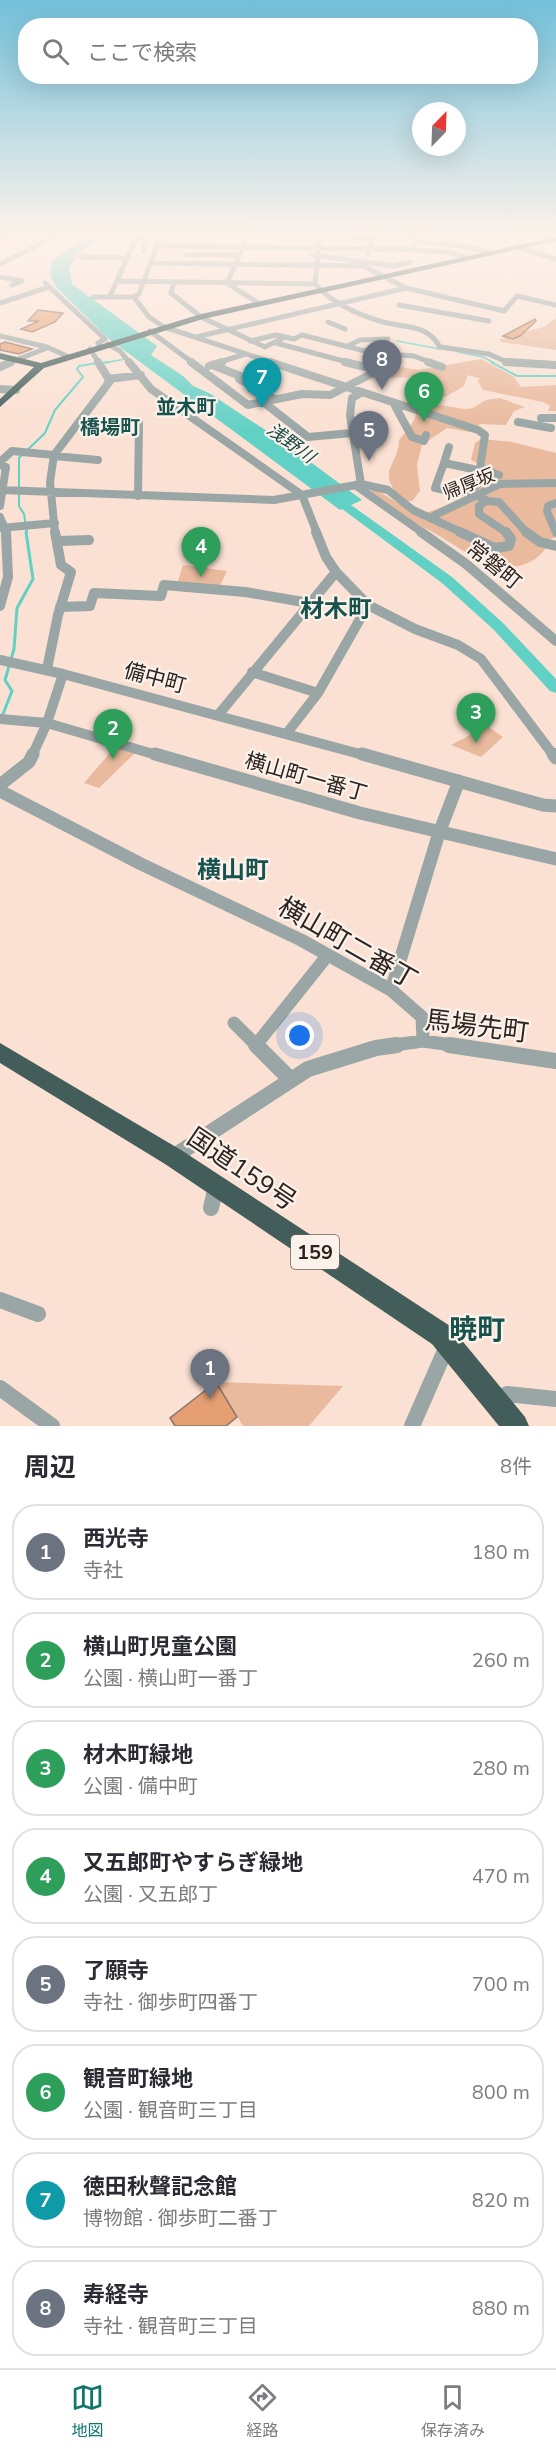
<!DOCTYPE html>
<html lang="ja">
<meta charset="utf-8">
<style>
body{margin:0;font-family:"Nunito Sans","Noto Sans JP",sans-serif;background:#f7f7f7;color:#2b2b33}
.compass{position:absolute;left:412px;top:102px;width:54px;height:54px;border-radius:50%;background:#fff;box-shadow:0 6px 24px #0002;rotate:23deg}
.you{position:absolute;left:300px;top:1036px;width:21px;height:21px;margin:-15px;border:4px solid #fff;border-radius:50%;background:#1a73e8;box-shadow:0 0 0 9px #1a73e833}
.badge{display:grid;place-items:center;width:39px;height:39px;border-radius:50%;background:#0f766e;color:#fff;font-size:20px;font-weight:700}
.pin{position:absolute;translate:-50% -50px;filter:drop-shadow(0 2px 3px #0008)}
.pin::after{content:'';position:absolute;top:32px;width:21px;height:18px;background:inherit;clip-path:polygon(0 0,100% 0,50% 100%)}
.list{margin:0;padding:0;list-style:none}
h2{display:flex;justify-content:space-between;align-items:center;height:78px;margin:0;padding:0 24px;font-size:26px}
h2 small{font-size:20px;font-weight:400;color:#7c7c81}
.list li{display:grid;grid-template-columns:39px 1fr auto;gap:18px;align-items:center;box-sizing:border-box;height:96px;margin:0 12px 12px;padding:0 12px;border:2px solid #e1e1e2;border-radius:24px}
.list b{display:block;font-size:22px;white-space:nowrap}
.list p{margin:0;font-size:20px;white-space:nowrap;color:#7c7c81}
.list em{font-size:20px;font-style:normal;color:#7c7c81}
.icon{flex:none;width:33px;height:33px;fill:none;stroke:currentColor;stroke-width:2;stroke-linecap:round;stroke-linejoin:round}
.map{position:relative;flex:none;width:556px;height:1426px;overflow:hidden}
.search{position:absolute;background:#fff;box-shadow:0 6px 24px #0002;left:18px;right:18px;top:18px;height:66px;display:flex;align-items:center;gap:15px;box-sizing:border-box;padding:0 21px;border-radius:24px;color:#7c7c81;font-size:22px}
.sheet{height:942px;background:#fff}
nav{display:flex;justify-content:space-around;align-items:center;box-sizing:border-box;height:84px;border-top:2px solid #e1e1e2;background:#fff;font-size:16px;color:#7c7c81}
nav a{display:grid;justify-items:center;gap:3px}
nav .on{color:#0f766e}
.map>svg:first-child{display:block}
.green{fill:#e9ba9e}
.water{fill:#61d1c5}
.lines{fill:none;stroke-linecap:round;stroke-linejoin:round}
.stream-far2{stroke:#61d1c5;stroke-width:1.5}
.stream-far1{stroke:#61d1c5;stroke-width:2}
.stream{stroke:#61d1c5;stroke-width:3}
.river{fill:#61d1c5;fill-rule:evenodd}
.building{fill:#e69f72;stroke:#8b7569;stroke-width:1.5}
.minor-far4{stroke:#99a6a5;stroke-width:5}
.minor-far3{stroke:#99a6a5;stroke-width:8}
.minor-far2{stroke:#99a6a5;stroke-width:10}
.minor-far1{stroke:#99a6a5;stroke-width:13}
.minor{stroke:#99a6a5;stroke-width:16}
.highway{fill:#425d5a;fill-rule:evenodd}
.minor-bridge{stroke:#99a6a5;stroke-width:8}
.labels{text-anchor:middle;stroke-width:4.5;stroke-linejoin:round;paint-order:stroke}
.far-water-label{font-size:18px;font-style:italic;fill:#154843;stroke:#fcf2ec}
.far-street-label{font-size:18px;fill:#2d241f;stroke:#fcf2ec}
.far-quarter-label{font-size:20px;font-weight:bold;fill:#17524d;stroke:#fcf2ec}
.shield{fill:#fcf2ec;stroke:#6b625c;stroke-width:1.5}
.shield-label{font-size:20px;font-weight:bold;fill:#2d241f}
.street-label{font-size:21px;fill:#2d241f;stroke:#fcf2ec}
.quarter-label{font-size:24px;font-weight:bold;fill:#17524d;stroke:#fcf2ec}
.near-street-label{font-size:26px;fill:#2d241f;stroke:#fcf2ec}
.near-quarter-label{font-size:28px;font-weight:bold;fill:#17524d;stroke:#fcf2ec}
</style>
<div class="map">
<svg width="556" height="1426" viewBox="0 0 556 1426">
<rect width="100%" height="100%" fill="#fae1d3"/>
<!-- green -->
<path class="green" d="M556 318V350L501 342 500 339 543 327Z
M481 359 513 376 521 387 556 385V411H548L550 406 543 402 483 390 477 380 481 379 468 375 464 386 445 397 425 394 433 404 465 409 473 408 486 400 500 398 525 407 514 411 506 425 480 424 470 432 447 428 422 445 417 465 420 491 412 501H399C397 494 390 485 389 478 387 466 400 455 399 440 415 423 423 410 411 388L425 378 385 377 401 367 419 370Z
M481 439 512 442 556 453V537L549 540C544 558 524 568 506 567 480 566 449 540 427 529 419 525 409 523 401 517 390 510 380 499 369 491H378L418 515C440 509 484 494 490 470L471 460 475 443Z
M183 565 227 571 220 586 177 584Z
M487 726 503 737 481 757 451 745Z
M116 746 136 752 99 788 84 783Z
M216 1382 343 1386 309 1426H243Z"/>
<!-- water -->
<path class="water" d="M94 232H111L79 252 69 268 72 284 157 346 151 355 183 376 193 386 209 393 282 441 362 500 340 510 109 339 56 287 50 275 52 261Z"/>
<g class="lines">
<!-- stream-far2 -->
<path class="stream-far2" d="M397 341 440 349
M458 352 483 357 494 363
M102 363 126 359"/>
<!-- stream-far1 -->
<path class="stream-far1" d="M491 362 517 376H556
M102 363 110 362
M27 533 24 514 19 506V458L45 433 55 410 83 377 77 369 79 366 97 363"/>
<!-- stream -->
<path class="stream" d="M3 714 12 691 5 680 14 649 17 608 33 579 26 532"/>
<!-- river -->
<path class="river" d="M330 490 452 577 503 623 556 679V693L550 691 493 629 442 583 326 497 324 494Z"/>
</g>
<!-- building -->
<path class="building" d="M38 310 63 313 55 322 32 332 21 329 39 321H28Z
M535 319 536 321 520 336 513 339 503 336Z
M5 342 32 349 19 354 0 350V344Z
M216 1382 237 1417 226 1426H175L170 1418Z"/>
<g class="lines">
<!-- minor-far4 -->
<path class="minor-far4" d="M320 232 315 284C332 303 359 315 383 322 406 328 427 324 440 347L489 354 509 363
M407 232 415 241V247
M351 237 373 239
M135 239H148L143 251
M0 240 14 232
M415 241 469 247 493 253
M157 246 398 249 447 252 468 258
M517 247 556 259
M368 253 374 236 371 232
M187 255H239
M313 255 394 266 410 262
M80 257 128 258
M151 263 363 266 406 288 504 311 517 296 556 305
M0 264 64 232
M0 277 22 281 12 285
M117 281 315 284
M174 282 171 293 201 317 265 347 283 338
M45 283 105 339 98 343 100 346
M227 283 243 247 246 232
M227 283 260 304
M110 296 139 232
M93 297H134
M134 297 149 317 164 327 274 363
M134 297 139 294 162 232
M0 303 49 287
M399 305 489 321
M328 322 345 329
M150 331 193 363
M0 336 47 347 69 357
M196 337 406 288
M250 341 276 335 294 339 302 335 369 352H388
M276 343 351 363
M108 344 120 351 130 363
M348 346 360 340 388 339
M90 349 99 363
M388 354 414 356 432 363
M16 360 47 348
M8 363 15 360
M217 363 245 354
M383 363 388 354"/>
<!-- minor-far3 -->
<path class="minor-far3" d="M129 362 151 389 302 495 317 533
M191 362 248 405 302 394 330 395 379 370 384 362
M270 362 478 430 485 435 480 468 499 475
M345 362 365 367
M428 362 442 367
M506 362 556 365
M212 365 243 377 239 379 273 398
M209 366 222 362
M0 367 11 362
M108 379 141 375
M0 389 16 390
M361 393 352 398 350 415 361 484
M262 401 308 437 352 433
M394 404 412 437 424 441 426 435
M541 418H556
M518 422 551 428
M54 456 98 460
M0 462 12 451 54 455
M444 463 473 469 483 476C473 497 454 493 435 488Z
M444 463 449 447
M0 465 6 467 0 506
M355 485 423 533
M0 490 274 500 361 484 388 490 413 510 463 533
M138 496 139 423
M556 503 548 506 547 511 556 533
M0 517 7 533
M431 517 500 484 556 483
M1 528 55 523
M55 533 50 482 54 455 110 381 98 362
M507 533 479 514V506L486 501 499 502 527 533"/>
<!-- minor-far2 -->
<path class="minor-far2" d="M316 532 326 557 336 572 368 605 415 629 458 645 481 659 554 756
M421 532 466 564 556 641
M460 532 495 548 509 546 511 539 506 532
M526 532 540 542 556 546
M58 541 89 540
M0 606 8 577 6 532
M60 607 90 606 94 593 161 596 164 585 245 592 309 603
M0 660 63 674 367 756
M47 669 58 615 71 572 61 565 55 532
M252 672 318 693
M219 714 336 572
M0 719 47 723 160 756
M287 733 318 693 368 605
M32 756 47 723 63 674"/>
<!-- minor-far1 -->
<path class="minor-far1" d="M155 754 360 813 556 859
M362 754 543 805 556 806
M553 754 556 758
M0 785 29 762 33 754
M0 791 141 864 301 940 391 990 422 1017 423 1041
M391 990 439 833 459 781
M234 1023 257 1046
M256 1045 327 956
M387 1046 423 1041 459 1046"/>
<!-- minor -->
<path class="minor" d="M256 1045 290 1079
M449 1045 556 1061
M173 1157 308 1069 376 1048 397 1045
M211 1208 216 1186
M0 1300 38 1314
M0 1388 52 1426
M507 1394 556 1399
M412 1426 448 1344"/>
<!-- highway -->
<path class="highway" d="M556 237V241L203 319 44 368 0 407V399L34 367 0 359V353L41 363 201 314Z
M0 1043 181 1150 450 1326 525 1417 529 1426H499L432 1344 165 1164 0 1063Z"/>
<!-- minor-bridge -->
<path class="minor-bridge" d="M469 492 486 500"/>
</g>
<!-- sky -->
<linearGradient id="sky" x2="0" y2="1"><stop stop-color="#72c0da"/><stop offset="0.54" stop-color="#fdf2eb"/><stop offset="1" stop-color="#fdf2eb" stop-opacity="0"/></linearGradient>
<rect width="556" height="432" fill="url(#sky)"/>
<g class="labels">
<!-- far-water labels -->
<g class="far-water-label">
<text transform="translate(291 443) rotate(36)" y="6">浅野川</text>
</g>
<!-- far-street labels -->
<g class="far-street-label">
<text transform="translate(469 484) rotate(-22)" y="6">帰厚坂</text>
</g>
<!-- far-quarter labels -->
<g class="far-quarter-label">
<text x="186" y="414">並木町</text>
<text x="110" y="434">橋場町</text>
</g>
<!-- shield labels -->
<rect class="shield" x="291" y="1235" width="48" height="34" rx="4.5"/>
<g class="shield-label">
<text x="315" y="1259">159</text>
</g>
<!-- street labels -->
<g class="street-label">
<text transform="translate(494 565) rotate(39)" y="7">常磐町</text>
<text transform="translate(155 678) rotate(15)" y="7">備中町</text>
<text transform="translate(306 777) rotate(16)" y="7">横山町一番丁</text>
</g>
<!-- quarter labels -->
<g class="quarter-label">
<text x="336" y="617">材木町</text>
<text x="233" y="878">横山町</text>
</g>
<!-- near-street labels -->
<g class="near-street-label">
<text transform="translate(348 943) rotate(30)" y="9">横山町二番丁</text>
<text transform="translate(477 1026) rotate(7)" y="9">馬場先町</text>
<text transform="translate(242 1169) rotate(34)" y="9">国道159号</text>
</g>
<!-- near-quarter labels -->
<g class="near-quarter-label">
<text x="477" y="1339">暁町</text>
</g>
</g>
</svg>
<svg class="compass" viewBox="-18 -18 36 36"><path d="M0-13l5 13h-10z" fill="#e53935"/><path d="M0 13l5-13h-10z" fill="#7c7c81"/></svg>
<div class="you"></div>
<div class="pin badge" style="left:210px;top:1399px;background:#6b7280">1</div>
<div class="pin badge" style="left:113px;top:759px;background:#2e9e5b">2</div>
<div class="pin badge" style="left:476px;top:743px;background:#2e9e5b">3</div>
<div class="pin badge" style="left:201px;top:577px;background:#2e9e5b">4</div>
<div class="pin badge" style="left:369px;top:461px;background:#6b7280">5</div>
<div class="pin badge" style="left:424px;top:422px;background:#2e9e5b">6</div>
<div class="pin badge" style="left:262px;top:408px;background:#0f9aa8">7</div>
<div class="pin badge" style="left:382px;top:390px;background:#6b7280">8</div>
<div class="search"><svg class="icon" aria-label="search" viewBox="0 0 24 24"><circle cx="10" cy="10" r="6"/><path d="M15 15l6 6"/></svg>ここで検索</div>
</div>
<section class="sheet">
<h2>周辺<small>8件</small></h2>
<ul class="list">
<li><span class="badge" style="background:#6b7280">1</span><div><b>西光寺</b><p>寺社</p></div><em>180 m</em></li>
<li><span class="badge" style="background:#2e9e5b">2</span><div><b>横山町児童公園</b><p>公園 · 横山町一番丁</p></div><em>260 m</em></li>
<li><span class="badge" style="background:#2e9e5b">3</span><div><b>材木町緑地</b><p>公園 · 備中町</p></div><em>280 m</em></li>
<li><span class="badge" style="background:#2e9e5b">4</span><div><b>又五郎町やすらぎ緑地</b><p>公園 · 又五郎丁</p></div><em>470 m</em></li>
<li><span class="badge" style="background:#6b7280">5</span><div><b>了願寺</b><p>寺社 · 御歩町四番丁</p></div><em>700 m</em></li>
<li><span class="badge" style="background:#2e9e5b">6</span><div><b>観音町緑地</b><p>公園 · 観音町三丁目</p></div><em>800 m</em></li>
<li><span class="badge" style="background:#0f9aa8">7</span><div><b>徳田秋聲記念館</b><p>博物館 · 御歩町二番丁</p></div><em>820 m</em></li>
<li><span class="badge" style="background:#6b7280">8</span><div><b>寿経寺</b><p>寺社 · 観音町三丁目</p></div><em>880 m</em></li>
</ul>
</section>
<nav>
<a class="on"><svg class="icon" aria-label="map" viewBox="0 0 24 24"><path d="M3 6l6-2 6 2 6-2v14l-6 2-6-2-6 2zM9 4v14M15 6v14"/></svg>地図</a>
<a><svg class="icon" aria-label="directions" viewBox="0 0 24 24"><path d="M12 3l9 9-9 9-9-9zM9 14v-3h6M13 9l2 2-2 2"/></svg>経路</a>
<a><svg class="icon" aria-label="saved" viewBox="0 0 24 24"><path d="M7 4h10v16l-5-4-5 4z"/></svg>保存済み</a>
</nav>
